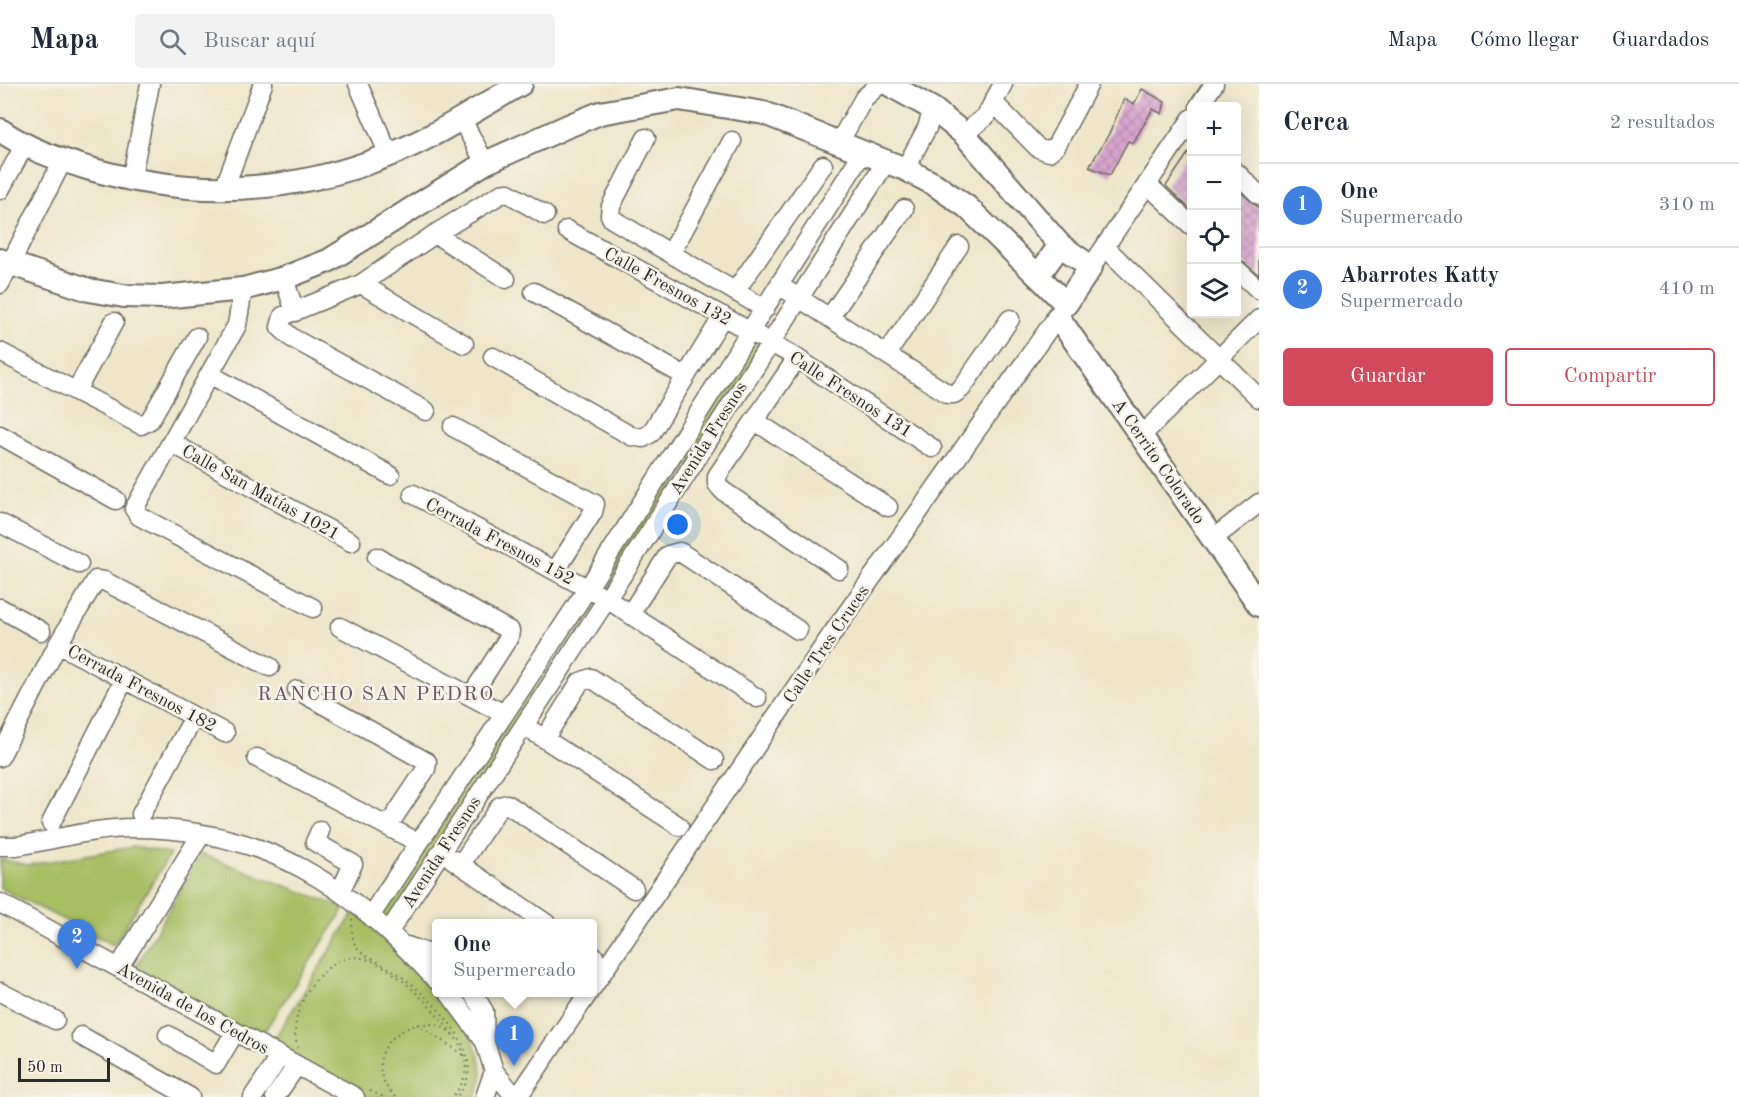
<!DOCTYPE html>
<html lang="es">
<meta charset="utf-8">
<style>
body{margin:0;font-family:"Old Standard TT",serif;background:#f2f2f3;color:#1f2937}
.controls{position:absolute;right:18px;top:18px;display:grid;overflow:hidden;border-radius:6px;box-shadow:0 6px 24px #0002}
.controls button{width:54px;height:54px;display:grid;place-items:center;padding:0;border:0;border-bottom:2px solid #e0e1e3;background:#fff;color:#1f2937;font:30px sans-serif}
.scale{position:absolute;left:18px;bottom:15px;width:92px;box-sizing:border-box;padding-left:6px;border:3px solid #2b2b2b;border-top:0;font-size:16px;line-height:21px;white-space:nowrap;color:#2b2b2b;-webkit-text-stroke:4px #f7f3e8;paint-order:stroke}
.you{position:absolute;left:678px;top:441px;width:21px;height:21px;margin:-15px;border:4px solid #fff;border-radius:50%;background:#1a73e8;box-shadow:0 0 0 9px #1a73e833}
.badge{display:grid;place-items:center;width:39px;height:39px;border-radius:50%;background:#d1495b;color:#fff;font-size:20px;font-weight:700}
.pin{position:absolute;translate:-50% -50px;filter:drop-shadow(0 2px 3px #0008)}
.pin::after{content:'';position:absolute;top:32px;width:21px;height:18px;background:inherit;clip-path:polygon(0 0,100% 0,50% 100%)}
.popup{position:absolute;left:432px;top:835px;width:165px;height:78px;box-sizing:border-box;display:grid;place-content:center;border-radius:6px;background:#fff;filter:drop-shadow(0 2px 4px #0005);font-size:20px;white-space:nowrap;color:#747a83}
.popup b{font-size:22px;color:#1f2937}
.popup::after{content:'';position:absolute;left:50%;top:100%;margin-left:-12px;border:12px solid transparent;border-top-color:#fff}
.list{margin:0;padding:0;list-style:none}
h2{display:flex;justify-content:space-between;align-items:center;height:78px;margin:0;padding:0 24px;font-size:26px}
h2 small{font-size:20px;font-weight:400;color:#747a83}
.list li{display:grid;grid-template-columns:39px 1fr auto;gap:18px;align-items:center;box-sizing:border-box;height:84px;padding:0 24px;border-top:2px solid #e0e1e3}
.list b{display:block;font-size:22px;white-space:nowrap}
.list p{margin:0;font-size:20px;white-space:nowrap;color:#747a83}
.list em{font-size:20px;font-style:normal;color:#747a83}
.actions{display:flex;gap:12px;padding:18px 24px}
.actions a{flex:1;padding:14px 0;border:2px solid #d1495b;border-radius:6px;text-align:center;font-size:21px;color:#d1495b}
.actions .main{background:#d1495b;color:#fff}
.icon{flex:none;width:33px;height:33px;fill:none;stroke:currentColor;stroke-width:2;stroke-linecap:round;stroke-linejoin:round}
.map{position:relative;flex:none;width:1259px;height:1013px;overflow:hidden}
header{display:flex;align-items:center;gap:36px;box-sizing:border-box;height:84px;padding:0 30px;background:#fff;border-bottom:2px solid #e0e1e3}
header strong{font-size:28px}
nav{display:flex;gap:33px;margin-inline-start:auto;font-size:21px}
.search{width:420px;height:54px;background:#f2f2f3;display:flex;align-items:center;gap:15px;box-sizing:border-box;padding:0 21px;border-radius:6px;color:#747a83;font-size:22px}
main{display:flex}
aside{flex:1;background:#fff}
.map>svg:first-child{display:block}
.green{fill:#a7be64;stroke:#697448;stroke-width:1.5}
.building{fill:url(#building-cross-hatch)}
.lines{fill:none;stroke-linecap:round;stroke-linejoin:round}
.minor-casing{stroke:#6f6c62;stroke-width:21}
.major-casing{stroke:#6f6c62;stroke-width:26}
.path{stroke:#6f6c62;stroke-width:2;stroke-dasharray:1.5 4.5;stroke-linecap:butt}
.minor{stroke:#fff;stroke-width:18}
.major{stroke:#fff;stroke-width:22}
.labels{text-anchor:middle;stroke-width:5;stroke-linejoin:round;paint-order:stroke}
.street-label{font-size:18px;fill:#2b2b2b;stroke:#f7f3e8}
.neighbourhood-label{font-size:20px;letter-spacing:1.5px;fill:#685665;stroke:#f7f3e8}
</style>
<header>
<strong>Mapa</strong>
<div class="search"><svg class="icon" aria-label="search" viewBox="0 0 24 24"><circle cx="10" cy="10" r="6"/><path d="M15 15l6 6"/></svg>Buscar aquí</div>
<nav><a>Mapa</a><a>Cómo llegar</a><a>Guardados</a></nav>
</header>
<main>
<div class="map">
<svg width="1259" height="1013" viewBox="0 0 1259 1013">
<defs>
<pattern id="building-cross-hatch" width="8" height="8" patternUnits="userSpaceOnUse" patternTransform="scale(1.5)"><rect width="8" height="8" fill="#daa5d1"/><path d="M0 0l8 8M0 8l8-8" fill="none" stroke="#b187aa"/></pattern>
</defs>
<rect width="100%" height="100%" fill="#f7f3e8"/>
<filter id="ink" filterUnits="userSpaceOnUse"><feTurbulence type="fractalNoise" baseFrequency=".0167" numOctaves="2"/><feDisplacementMap in="SourceGraphic" scale="12" xChannelSelector="R" yChannelSelector="G"/><feConvolveMatrix kernelMatrix="1 2 1 2 8 2 1 2 1" color-interpolation-filters="sRGB"/></filter>
<filter id="wash" filterUnits="userSpaceOnUse"><feTurbulence type="fractalNoise" baseFrequency=".008" numOctaves="4" result="noise"/><feDisplacementMap in="SourceGraphic" scale="24" xChannelSelector="R" yChannelSelector="G"/><feGaussianBlur stdDeviation="1.35" result="paint"/><feColorMatrix in="noise" values="0 0 0 0 0 0 0 0 0 0 0 0 0 0 0 0 0 1.4 0 .05"/><feComposite in="paint" operator="in"/></filter>
<g filter="url(#wash)">
<rect width="100%" height="100%" fill="#ede6c9"/>
<!-- green -->
<path class="green" d="M750 247 769 257 390 846 371 831Z
M133 763 170 770 114 861 0 804V775L28 781Z
M201 770 345 824 260 954 134 886Z
M356 825 436 900V908L444 909C460 927 483 969 482 995 481 1001 478 1007 476 1013H360L268 965Z"/>
<g id="blocks">
<!-- building -->
<path class="building" d="M1142 5 1165 18 1162 30 1153 25 1133 59 1128 57 1110 91 1089 83 1110 48 1124 15 1134 20Z
M1191 65V126L1166 102Z
M1236 104 1259 124V191L1236 172Z"/>
</g>
</g>
<g filter="url(#ink)">
<use href="#blocks" fill-opacity="0" stroke="#6f6c62" stroke-width="1.5"/>
<g class="lines">
<!-- minor casing -->
<g class="minor-casing">
<path id="minor" d="M358 0 389 71
M993 18 1038 64 1049 68 1056 62 1089 0
M1199 22 1214 0
M461 34 485 79
M964 50 986 32 1003 0
M646 54 611 122 610 131 612 135 765 225
M840 57 864 14 880 0
M905 85 927 44 933 25
M1236 88 1259 111
M131 97 150 0
M1147 100 1192 142
M224 105 263 0
M0 106 24 62
M567 146 789 269 932 364
M435 150 506 195
M1105 163 1259 314
M671 169 732 57
M1091 183 1192 34
M1236 185 1259 206
M284 194 295 228
M0 200 63 76
M361 200 464 260
M243 205 237 241 134 425 139 432 313 524
M736 206 823 81
M788 207 948 310H954L961 305 1010 235
M534 208 685 292
M830 233 904 125
M0 268 141 341 150 336 197 253
M887 270 959 162
M493 273 631 352 643 354 651 349 723 232
M797 274 717 392V400L723 407 839 485
M211 291 390 391
M76 307 114 238
M426 327 292 254 280 243 283 232 361 200 435 150 501 110 508 109 545 131
M755 337 888 423
M453 343 595 420 593 428 556 486
M0 351 116 416
M1142 351 1259 235
M172 359 351 458
M413 410 607 515 757 614
M0 439 79 480
M1214 454 1259 419
M377 473 510 547 509 553 471 612
M0 524 41 547
M630 530 668 471 680 468 798 546
M340 543 504 630
M58 560 225 649
M297 606 427 678 426 685 388 742
M534 648 679 742
M545 654 580 598 591 594 714 676
M0 673 58 560 96 496 104 497 270 583
M257 674 419 759
M141 730 194 633
M51 739 124 596
M320 747 315 758 353 780 340 808
M0 762H16C54 756 95 744 133 744 267 744 349 801 436 896
M452 775 547 840
M461 780 500 722 507 720 634 805
M0 819 355 1013
M371 831 588 504 863 68
M390 846 607 515 886 78
M407 862 436 872
M592 870 594 872
M119 883 201 751
M592 904 832 550 1064 223
M0 908 55 936
M448 908 485 958 494 987 515 1013
M472 908 484 927 485 958
M168 951 216 980 235 948
M81 952 190 1013
M253 1013 280 972
M275 1013 297 981
M485 1013 494 987
M518 1013 589 908"/>
</g>
<!-- major casing -->
<g class="major-casing">
<path id="major" d="M888 0 933 25 964 50 1060 161 1091 183 1066 220 1038 192 1060 161
M0 46C27 65 56 74 87 84 188 114 290 111 389 71 435 53 478 24 521 0
M0 176 89 206 124 212 162 213 243 205 284 194 328 177 485 79 568 42 600 29 679 15 764 29 905 85 934 100 967 123 1038 192
M1058 233 1259 521"/>
</g>
<!-- path -->
<path class="path" d="M352 835C352 846 351 858 359 866 367 874 381 879 391 885 424 907 498 972 456 1013
M417 940 464 971
M298 964C284 930 323 866 363 874 395 881 434 926 453 951
M370 1007 384 1013
M395 1013C343 960 444 903 464 971 469 987 463 1002 452 1013"/>
<!-- minor -->
<use href="#minor" class="minor"/>
<!-- major -->
<use href="#major" class="major"/>
</g>
</g>
<g class="labels">
<!-- street labels -->
<g class="street-label">
<text transform="translate(668 202) rotate(29)" y="6">Calle Fresnos 132</text>
<text transform="translate(851 310) rotate(33)" y="6">Calle Fresnos 131</text>
<text transform="translate(708 354) rotate(-58)" y="6">Avenida Fresnos</text>
<text transform="translate(1159 377) rotate(55)" y="6">A Cerrito Colorado</text>
<text transform="translate(261 408) rotate(29)" y="6">Calle San Matías 1021</text>
<text transform="translate(500 457) rotate(28)" y="6">Cerrada Fresnos 152</text>
<text transform="translate(826 560) rotate(-56)" y="6">Calle Tres Cruces</text>
<text transform="translate(142 604) rotate(28)" y="6">Cerrada Fresnos 182</text>
<text transform="translate(441 768) rotate(-57)" y="6">Avenida Fresnos</text>
<text transform="translate(193 924) rotate(29)" y="6">Avenida de los Cedros</text>
</g>
<!-- neighbourhood labels -->
<g class="neighbourhood-label">
<text x="376" y="616">RANCHO SAN PEDRO</text>
</g>
</g>
</svg>
<div class="controls">
<button>+</button>
<button>−</button>
<button><svg class="icon" aria-label="locate" viewBox="0 0 24 24"><circle cx="12" cy="12" r="6"/><path d="M12 2v4M12 18v4M2 12h4M18 12h4"/></svg></button>
<button><svg class="icon" aria-label="layers" viewBox="0 0 24 24"><path d="M12 4l9 5-9 5-9-5zM3 14l9 5 9-5"/></svg></button>
</div>
<div class="scale">50 m</div>
<div class="you"></div>
<div class="pin badge" style="left:514px;top:982px;background:#3f7fe0">1</div>
<div class="popup"><b>One</b>Supermercado</div>
<div class="pin badge" style="left:77px;top:885px;background:#3f7fe0">2</div>
</div>
<aside>
<h2>Cerca<small>2 resultados</small></h2>
<ul class="list">
<li><span class="badge" style="background:#3f7fe0">1</span><div><b>One</b><p>Supermercado</p></div><em>310 m</em></li>
<li><span class="badge" style="background:#3f7fe0">2</span><div><b>Abarrotes Katty</b><p>Supermercado</p></div><em>410 m</em></li>
</ul>
<div class="actions"><a class="main">Guardar</a><a>Compartir</a></div>
</aside>
</main>
